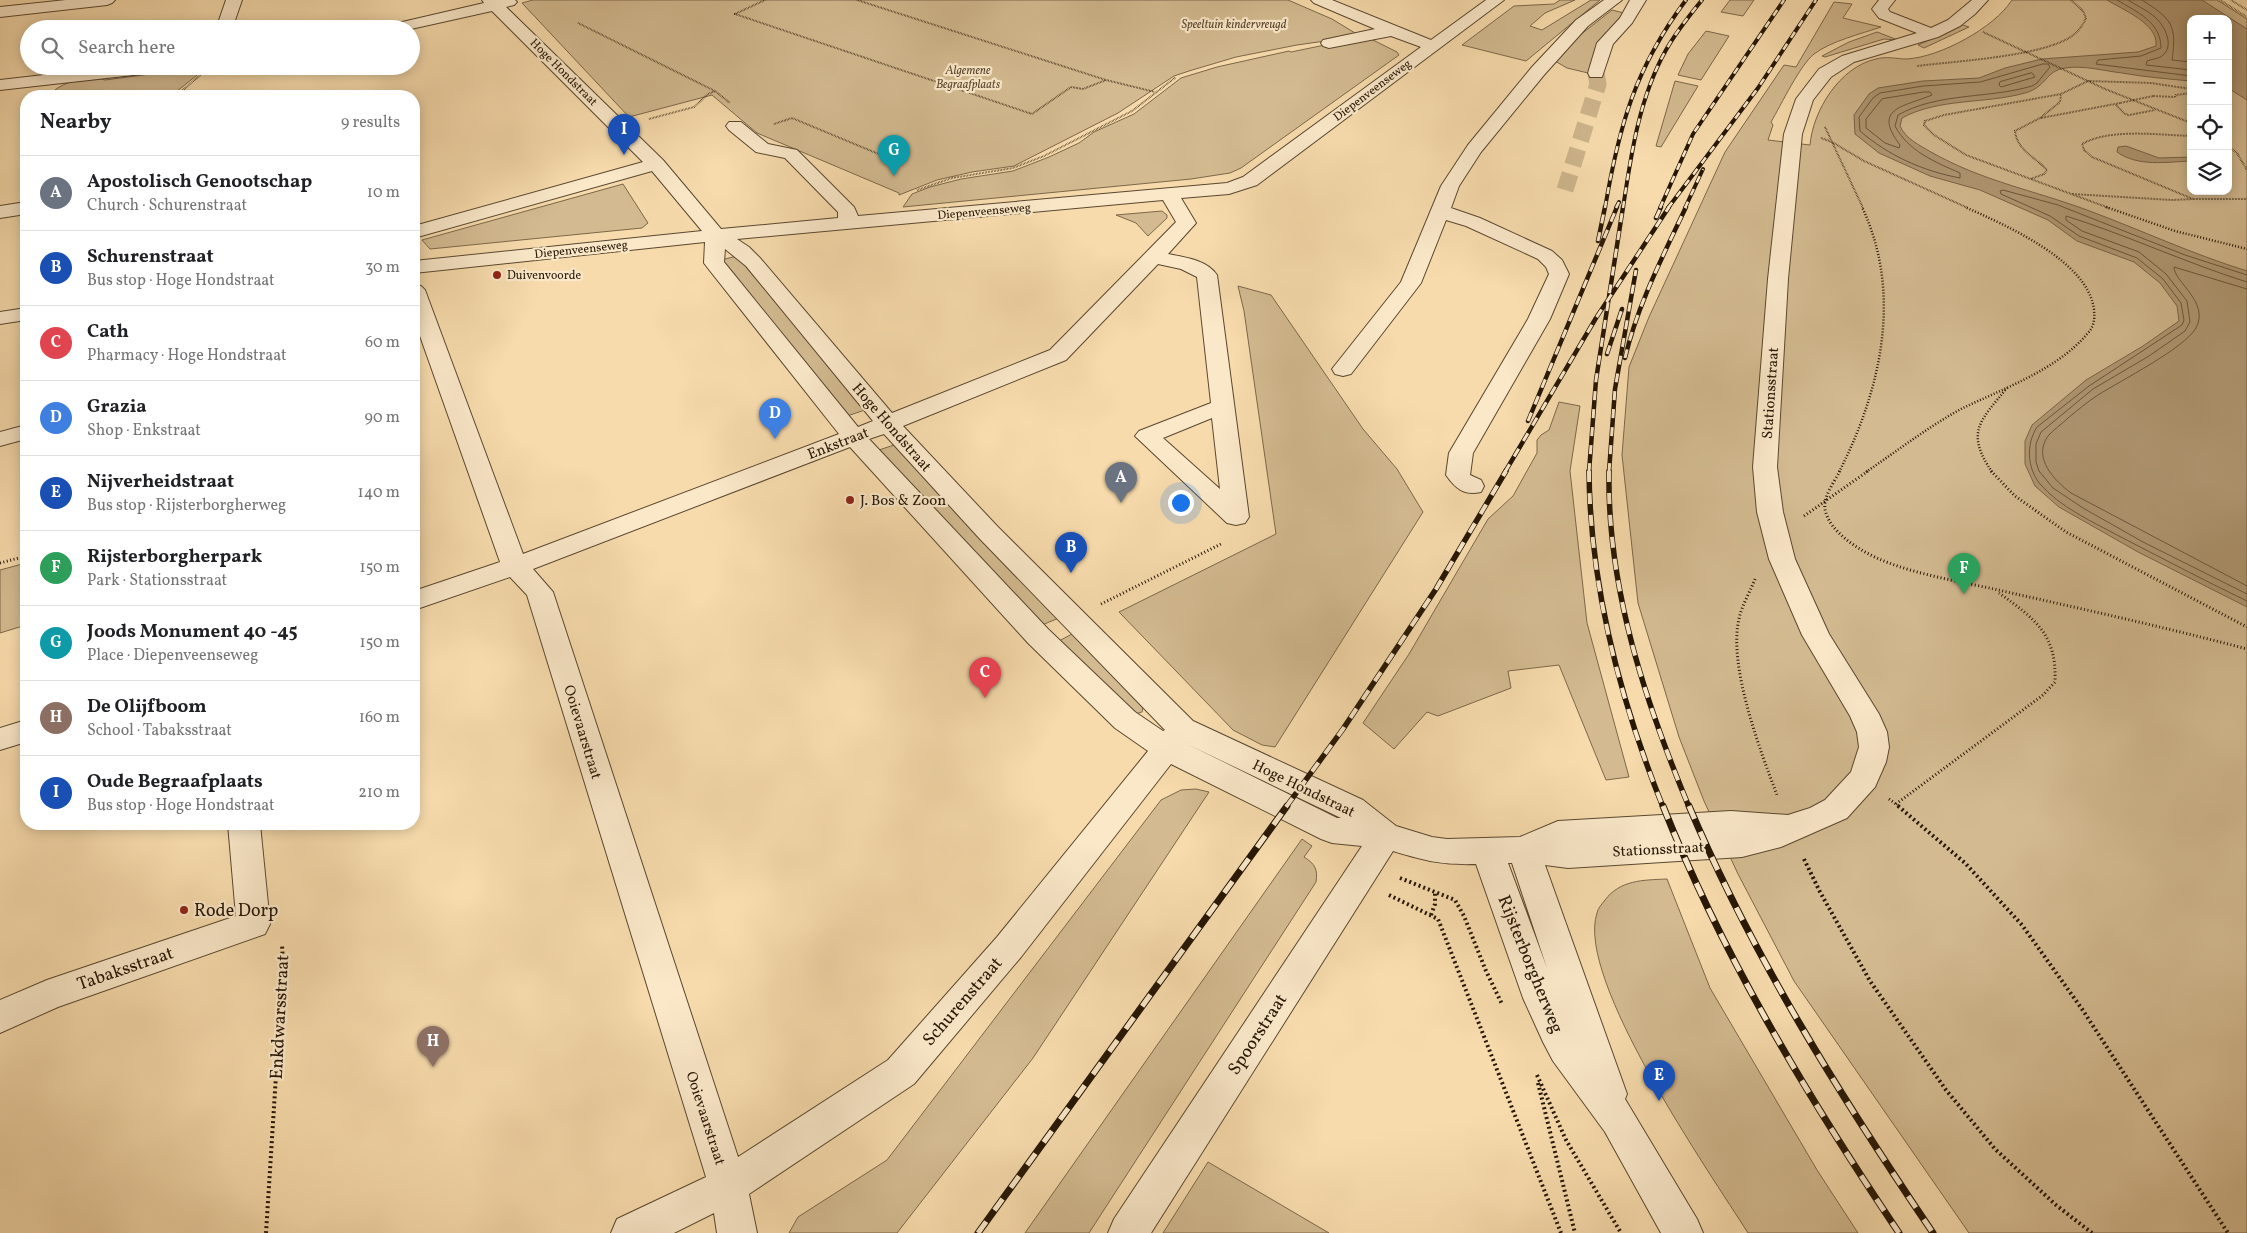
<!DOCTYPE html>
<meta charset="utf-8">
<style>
body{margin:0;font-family:Vollkorn,serif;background:#f2f2f2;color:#202124}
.controls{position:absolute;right:15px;top:15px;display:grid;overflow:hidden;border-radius:10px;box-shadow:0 2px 12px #0003}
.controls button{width:45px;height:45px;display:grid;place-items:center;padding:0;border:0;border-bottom:1px solid #e0e0e0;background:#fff;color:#202124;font:25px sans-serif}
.you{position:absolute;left:1180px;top:502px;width:18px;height:18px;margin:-12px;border:4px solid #fff;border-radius:50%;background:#1a73e8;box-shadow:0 0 0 8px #1a73e833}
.badge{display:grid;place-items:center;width:32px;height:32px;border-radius:50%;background:#db2777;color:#fff;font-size:16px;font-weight:700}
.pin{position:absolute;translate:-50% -41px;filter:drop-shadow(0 1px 2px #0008)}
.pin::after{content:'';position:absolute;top:26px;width:18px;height:15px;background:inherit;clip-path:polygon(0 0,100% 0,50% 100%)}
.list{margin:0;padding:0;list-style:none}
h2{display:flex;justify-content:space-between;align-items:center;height:65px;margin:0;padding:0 20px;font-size:21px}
h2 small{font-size:16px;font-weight:400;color:#757577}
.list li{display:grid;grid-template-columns:32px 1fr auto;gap:15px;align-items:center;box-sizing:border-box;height:75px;padding:0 20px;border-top:1px solid #e0e0e0}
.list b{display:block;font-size:19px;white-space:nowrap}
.list p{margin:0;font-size:16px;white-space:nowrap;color:#757577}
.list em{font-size:16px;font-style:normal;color:#757577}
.icon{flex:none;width:28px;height:28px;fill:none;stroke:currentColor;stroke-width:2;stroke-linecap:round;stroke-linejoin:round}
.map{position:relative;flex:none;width:2247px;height:1233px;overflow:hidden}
.search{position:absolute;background:#fff;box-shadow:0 2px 12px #0003;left:20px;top:20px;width:400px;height:55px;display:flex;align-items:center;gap:12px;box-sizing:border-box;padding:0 18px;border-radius:28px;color:#757577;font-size:19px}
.panel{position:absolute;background:#fff;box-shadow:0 2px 12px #0003;left:20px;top:90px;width:400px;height:740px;border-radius:20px}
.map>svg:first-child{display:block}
.green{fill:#d3ba90;stroke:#7c684a;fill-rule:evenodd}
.water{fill:#b09873;stroke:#796447}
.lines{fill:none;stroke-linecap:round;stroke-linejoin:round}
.shore{stroke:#6b573c;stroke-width:1}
.minor-tunnel{stroke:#cdb48b;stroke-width:17;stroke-dasharray:17 9;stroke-linecap:butt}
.minor-casing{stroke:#5a472f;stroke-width:2}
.path-far3{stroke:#261605;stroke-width:2;stroke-dasharray:0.5 1;stroke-linecap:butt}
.path-far2{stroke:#261605;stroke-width:2.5;stroke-dasharray:1 2;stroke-linecap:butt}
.path-far1{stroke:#261605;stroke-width:3;stroke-dasharray:1 2.5;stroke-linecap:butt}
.path{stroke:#261605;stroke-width:4;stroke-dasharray:2 3;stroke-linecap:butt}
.minor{fill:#fae8c9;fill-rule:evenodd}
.rail-far3-casing{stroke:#261605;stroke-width:4}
.rail-far2-casing{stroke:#261605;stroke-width:4.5}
.rail-far1-casing{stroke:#261605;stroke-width:5.5}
.rail-casing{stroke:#261605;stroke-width:7}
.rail-far3{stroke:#fae8c9;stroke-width:2.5;stroke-dasharray:7;stroke-linecap:butt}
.rail-far2{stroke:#fae8c9;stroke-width:3;stroke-dasharray:9;stroke-linecap:butt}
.rail-far1{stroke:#fae8c9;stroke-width:4;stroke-dasharray:11;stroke-linecap:butt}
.rail{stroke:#fae8c9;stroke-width:5;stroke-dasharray:14;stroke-linecap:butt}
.path-bridge{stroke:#261605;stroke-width:2;stroke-dasharray:0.5 1;stroke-linecap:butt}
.poi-dot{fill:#8f2418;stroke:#fae8c9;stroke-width:2}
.labels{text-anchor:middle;stroke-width:4.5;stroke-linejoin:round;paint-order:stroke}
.far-park-label{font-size:12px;font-style:italic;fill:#5a472f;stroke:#fae8c9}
.far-street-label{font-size:12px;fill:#261605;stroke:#fae8c9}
.far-poi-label{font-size:12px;fill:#261605;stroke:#fae8c9;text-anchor:start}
.street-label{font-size:15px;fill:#261605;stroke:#fae8c9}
.poi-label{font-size:15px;fill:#261605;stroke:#fae8c9;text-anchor:start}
.near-poi-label{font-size:18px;fill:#261605;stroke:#fae8c9;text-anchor:start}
.near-street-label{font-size:18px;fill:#261605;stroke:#fae8c9}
</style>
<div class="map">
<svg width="2247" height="1233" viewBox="0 0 2247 1233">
<rect width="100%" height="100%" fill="#f7dbac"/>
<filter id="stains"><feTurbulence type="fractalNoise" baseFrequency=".004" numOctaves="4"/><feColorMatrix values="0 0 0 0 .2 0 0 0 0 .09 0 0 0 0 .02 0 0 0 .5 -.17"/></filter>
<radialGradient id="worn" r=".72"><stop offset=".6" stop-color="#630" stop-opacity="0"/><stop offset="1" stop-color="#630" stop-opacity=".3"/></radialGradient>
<!-- green -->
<path class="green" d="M533 0H1288L1332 19 1360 36 1297 45 1236 57 1189 71 1174 76 1118 113 1014 166 972 172 937 180 899 195V193L757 133 712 95 629 117 522 3Z
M1560 0H1575L1545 13 1530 26 1542 30 1591 0H1600L1526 61 1462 45 1514 6 1554 4Z
M1730 0H1754L1743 16 1721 12Z
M2012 0H2217L2247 19V1233H1969L1794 981 1738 874 1704 801 1679 737 1638 603 1622 455 1629 367 1649 317 1725 152 1784 65 1796 67 1834 2 1852 4 1843 18 1881 27C1861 34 1831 41 1814 54 1800 65 1781 105 1771 122L1773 125 1768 140 1810 145C1813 110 1840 67 1876 59 1886 56 1897 59 1907 59 1940 57 1994 28 2012 0ZM2191 19H2228V191H2191Z
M1612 10 1624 13 1599 43 1588 73 1567 68 1555 61 1557 53Z
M1963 25 1969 27 1924 48 1918 45Z
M1706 31 1729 36 1701 80 1678 75 1688 54Z
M1877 32 1898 40 1884 39 1825 57 1822 56 1849 42Z
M1371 39 1397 52 1399 55 1241 168 1230 173 1191 179 903 207 912 194 930 187 961 179 1013 171 1049 157 1079 143 1094 132 1134 114 1181 78 1217 67 1289 51 1291 52 1349 40Z
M196 68 202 71 171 96H93L55 90C66 81 91 75 105 80Z
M1675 81 1698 86 1661 147 1656 146Z
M623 184 648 223 642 228 430 249 422 240Z
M1162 211 1167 215V218L1148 236 1136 223 1116 215Z
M737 256 865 410 847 416 721 260Z
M1238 286 1271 295 1363 429 1397 469 1423 512 1275 747 1262 745 1233 730 1119 612 1276 534 1244 311Z
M1559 402 1580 406 1570 471 1587 623 1629 777 1606 780 1559 665 1508 671 1511 688 1438 716 1427 712 1394 749 1363 723 1409 654 1488 519 1513 496 1537 453V440L1541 435 1549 430Z
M894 445 1059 618 1042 625 876 451Z
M26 563V625L0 633V570Z
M1074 633 1143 707 1142 712 1135 714 1057 642Z
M1196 789 1209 792 1033 1058 897 1233H789L798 1217 887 1160 1161 800 1181 790Z
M1302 839 1312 846 1304 857C1315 864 1318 869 1316 882L1089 1233H1025Z
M1667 879 1710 988 1817 1170 1858 1233H1748C1710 1173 1575 979 1597 913 1598 908 1602 904 1605 900 1620 880 1643 880 1667 879Z
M1208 1162 1329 1233H1163Z"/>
<!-- water -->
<path class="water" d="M2107 0H2202L2247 29V100L2228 88V19H2191V81C2168 79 2145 77 2122 73 2104 71 2084 65 2065 68 2045 71 2047 87 2025 93 1986 104 1938 98 1902 118L1900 126C1906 139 1919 145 1931 152 1982 181 2033 190 2087 210 2141 230 2192 254 2247 271V607L2138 552 2059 507 2035 486 2025 464V441L2032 425 2086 380 2143 346 2179 321 2177 306 2160 283 2134 262 2077 241 2048 220 1980 190 1930 176 1879 153 1855 134 1854 115 1869 94 1878 88 1923 81 1979 78 2005 68 2042 59 2138 52 2156 46C2159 24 2123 10 2107 0Z
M2126 146 2159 158 2191 157V161C2166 162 2138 167 2117 152L2118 147Z"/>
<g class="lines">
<!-- shore -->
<path class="shore" d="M2117 0C2137 12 2161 22 2161 48L2141 56 2098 60 2096 64 2191 76
M2128 0C2137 6 2147 10 2155 17 2165 26 2175 46 2162 56 2158 59 2152 59 2147 61L2146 65 2191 70
M2142 0C2172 19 2177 25 2172 60L2191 62
M2043 64H2048L2050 67 2037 83 2032 86C1988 99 1939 92 1898 115L1895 126C1908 151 1935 162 1960 173V178C1923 171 1889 156 1860 131L1859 117 1873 98 1880 93 1923 86 1980 82Z
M2032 73 2035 77 2001 87 1999 85 2000 82Z
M1924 92H1930L1932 95C1903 107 1872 108 1900 145L1899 148 1885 143 1866 128V119L1882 99Z
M2247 275 2185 255 2058 205 2003 190 2000 191 2001 194 2050 216 2079 236 2137 258 2163 279 2181 303 2184 320 2182 325 2089 386 2037 427C2026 444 2027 468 2040 484 2060 507 2091 521 2117 535 2160 557 2203 580 2247 601
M2247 282C2186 263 2127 235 2066 216V220L2082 231 2139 252 2166 274 2187 301 2190 322 2185 331 2149 356 2093 389 2041 432 2036 444V462L2039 471 2053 488 2083 508 2143 542 2247 594
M2247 289 2174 267C2174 282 2210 302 2196 328 2185 348 2120 381 2098 395 2087 402 2078 410 2068 418 2062 424 2053 430 2048 436 2032 458 2055 481 2071 493L2247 586"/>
<!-- minor-tunnel -->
<path class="minor-tunnel" d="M1565 190 1598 84 1596 73"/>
<!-- minor casing -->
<g class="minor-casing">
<path id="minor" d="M66 0H115L112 3 107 5 0 17V7Z
M226 0H242L232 29H216Z
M482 0H515L517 2 514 5 506 7 663 160 721 229 838 218V212L785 158 756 152 729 130 726 126 729 122H741L768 144 797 150 854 207 858 216 1227 183 1243 177 1421 47 1391 36 1329 48 1323 46 1321 43 1323 40 1375 29 1314 3 1311 0H1332L1431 40 1486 0H1504L1257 185 1229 194 1181 198 1196 223 1168 254C1184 257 1207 260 1217 275L1249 517 1245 523 1236 525 1227 523 1135 436 1139 431 1211 403 1197 277 1181 269 1158 264 1066 360 903 426 998 527 1193 721 1363 800 1396 826 1432 837 1447 839 1520 837 1558 821 1731 811 1788 815 1810 808 1825 800 1851 772 1859 747 1857 732 1850 716 1802 635 1769 559 1757 512 1753 467 1768 279 1784 134 1796 99 1819 69 1842 56 1917 33 1879 18 1872 9 1879 0H1895L1888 9 1890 12 1931 28 1948 20 1972 0H1988L1975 14 1960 26 1938 37 1854 62 1831 77 1813 100 1802 134 1788 279 1777 467 1783 512 1795 559 1829 634 1879 714 1887 732 1889 747 1886 762 1875 787 1847 818 1781 847 1742 857 1568 868 1545 865 1627 1094 1625 1099 1697 1219 1703 1233H1661L1605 1132 1553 1061 1543 1042 1523 998 1476 864C1441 865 1426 861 1393 851L1151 1233H1108L1114 1219 1362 846 1332 843 1321 839 1171 764 1021 957 914 1084 749 1194 757 1233H717L714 1213 674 1233H611L617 1219 706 1177 527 595 510 577 414 610V591L500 562 414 319V284L421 286 425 290 523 554 839 434 707 267 704 263 705 242 414 273V261L702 231 652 171 414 238V226L643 162 492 11 411 29H383L385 26 484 3ZM1163 200 1176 222 1050 350 892 413 760 258 749 247 737 239ZM725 249 746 266 873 421 858 427 724 262ZM1212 418 1220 489 1163 438ZM884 434 980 539 1165 730 1163 731 1135 712 1048 629 869 439ZM850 447 1028 643 1115 728 1148 751 997 937 888 1060 738 1157 553 592 533 569ZM1187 744 1341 818H1342H1337ZM1508 863H1512L1547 968Z
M1604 0H1622L1588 26 1544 75 1481 152 1459 186 1451 208 1480 218 1552 251 1562 260 1569 274 1550 319 1473 453 1470 475 1481 480 1484 486 1481 492C1464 496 1455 488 1446 475L1449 453 1528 319 1549 274 1546 267 1538 259 1466 226 1446 220 1421 283 1351 374 1343 376 1335 374 1332 369 1401 282 1441 186 1468 145 1532 67 1576 20Z
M1630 0H1646L1632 23 1613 44 1602 77H1590L1588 73 1597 43 1620 18Z
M122 66H177L175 70 169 71 0 90V80Z
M26 202V214L0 218V206Z
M26 308V320L0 324V312Z
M26 425V439L0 446V432Z
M26 720V742L0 750V728Z
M228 824H260L270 924 265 934 58 1007 0 1033V1000L47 980 236 916Z"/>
</g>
<!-- path-far3 -->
<path class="path-far3" d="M765 0 735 14 1032 114 1071 87 1083 89 1106 80
M857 0 1106 80 1155 92
M2220 0 2247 17
M2231 0 2247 10
M578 23 715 91 730 103
M1983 32 2105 89 2191 123
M1917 66C1956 61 2036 57 2069 38 2077 33 2082 27 2086 18L2083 11 2071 0
M176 96 211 66
M2153 96 2175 97 2176 95 2191 93
M2116 105 2125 114 2129 115 2155 110
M2041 118 2120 103
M649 119 694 107 708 94 715 91
M774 124 792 118 881 155 893 164
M1825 127 1863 208
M2191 136C2159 135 2110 128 2082 144L2084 150 2092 157 2193 199H2247
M1821 138 1832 142 1864 161 1968 208
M2228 146 2237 153 2247 170
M2031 179 2044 174 2047 170C2035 157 2017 150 2015 131L2040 118 2060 102 2061 95
M917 190 952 178 1013 168 1044 156 1132 111 1176 77
M2072 194 2172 200 2193 199
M2109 208 1966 155 1934 135 1924 125 1925 121 1944 115 2061 94 2088 81 2151 83 2191 89"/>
<!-- path-far2 -->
<path class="path-far2" d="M2106 207 2175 231 2247 249
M1839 472C1881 390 1903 294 1862 207
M1866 472C1897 451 1928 427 1961 409 2002 389 2057 370 2087 334 2094 327 2095 319 2094 310 2089 261 2005 225 1965 207
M1992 472C1965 432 1980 421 2007 388"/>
<!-- path-far1 -->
<path class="path-far1" d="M1840 471C1834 482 1823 497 1825 509 1829 532 1859 550 1879 559 1919 576 1965 582 2007 592 2087 610 2168 628 2247 649
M1991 471 2015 496 2066 532 2247 627
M1804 516 1868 471
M0 563 26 556
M1755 579C1750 592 1742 605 1739 619 1728 666 1760 750 1777 795
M1101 604 1223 543
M1889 799 1900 807
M1896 804 2043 695 2055 682C2057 634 2035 619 1999 593"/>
<!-- path -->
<path class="path" d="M1898 806 1965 863 2022 925 2082 1009 2228 1233
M1804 859 1820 892 1870 981 1946 1090 1995 1149 2056 1205 2092 1233
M1400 878 1455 900 1464 916 1486 971 1502 1004
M1389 895 1438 919 1561 1233
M1431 915 1435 904V892
M1537 1075 1566 1140 1621 1233
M1538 1083 1575 1233
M266 1233 283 965 282 944"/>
<!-- minor -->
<use href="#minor" class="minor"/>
<!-- rail-far3 casing -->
<g class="rail-far3-casing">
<path id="rail-far3" d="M1605 208C1619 126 1635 68 1686 0
M1616 208 1619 202
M1623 208C1631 155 1639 98 1666 50 1676 32 1689 16 1702 0
M1660 208 1693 134 1784 0
M1668 208 1758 88 1816 0
M1685 208 1703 169"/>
</g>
<!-- rail-far2 casing -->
<g class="rail-far2-casing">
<path id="rail-far2" d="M1656 218 1661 207
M1598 241 1605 207
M1607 354 1622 309
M1625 358C1637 306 1663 256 1686 207
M1528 421 1617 207
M1505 472 1596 318 1669 207
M1589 472 1596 380 1623 207
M1609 472 1615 389 1636 270"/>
</g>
<!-- rail-far1 casing -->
<g class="rail-far1-casing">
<path id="rail-far1" d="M1589 471C1590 588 1620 700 1663 807
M1609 471C1607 588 1645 701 1689 807
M1286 807 1343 729 1436 589 1506 471"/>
</g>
<!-- rail casing -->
<g class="rail-casing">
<path id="rail" d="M1663 806C1723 957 1809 1099 1899 1233
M1689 806C1753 957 1841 1097 1933 1233
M978 1233 1287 806"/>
</g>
<!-- rail-far3 -->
<use href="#rail-far3" class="rail-far3"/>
<!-- rail-far2 -->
<use href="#rail-far2" class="rail-far2"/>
<!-- rail-far1 -->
<use href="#rail-far1" class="rail-far1"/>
<!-- rail -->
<use href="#rail" class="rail"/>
<!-- path-bridge -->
<path class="path-bridge" d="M2120 103 2153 96"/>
</g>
<!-- markers -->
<g class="poi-dot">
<circle cx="497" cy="275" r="5"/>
<circle cx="850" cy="500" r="5"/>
<circle cx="184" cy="910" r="5"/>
</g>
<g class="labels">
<!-- far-park labels -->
<g class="far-park-label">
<text x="1234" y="28">Speeltuin kindervreugd</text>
<text x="968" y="74">Algemene<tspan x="968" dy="14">Begraafplaats</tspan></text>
</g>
<!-- far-street labels -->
<g class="far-street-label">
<text transform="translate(564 72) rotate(45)" y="4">Hoge Hondstraat</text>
<text transform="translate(1372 90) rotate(-37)" y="4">Diepenveenseweg</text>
<text transform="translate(984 211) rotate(-5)" y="4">Diepenveenseweg</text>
<text transform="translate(581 249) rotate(-6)" y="4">Diepenveenseweg</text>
</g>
<!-- far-poi labels -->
<g class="far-poi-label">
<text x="507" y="279">Duivenvoorde</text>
</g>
<!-- street labels -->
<g class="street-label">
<text transform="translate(1770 393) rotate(-86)" y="5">Stationsstraat</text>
<text transform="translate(892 427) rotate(49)" y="5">Hoge Hondstraat</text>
<text transform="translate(838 443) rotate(-21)" y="5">Enkstraat</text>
<text transform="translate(583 732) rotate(73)" y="5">Ooievaarstraat</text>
<text transform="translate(1304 788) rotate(26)" y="5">Hoge Hondstraat</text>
<text transform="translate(1658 849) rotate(-3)" y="5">Stationsstraat</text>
<text transform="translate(706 1118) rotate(72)" y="5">Ooievaarstraat</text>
</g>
<!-- poi labels -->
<g class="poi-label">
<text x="860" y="505">J. Bos &amp; Zoon</text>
</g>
<!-- near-poi labels -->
<g class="near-poi-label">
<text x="194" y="916">Rode Dorp</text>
</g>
<!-- near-street labels -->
<g class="near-street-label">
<text transform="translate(1531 964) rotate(68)" y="6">Rijsterborgherweg</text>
<text transform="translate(125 968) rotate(-19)" y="6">Tabaksstraat</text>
<text transform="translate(962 1001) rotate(-49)" y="6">Schurenstraat</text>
<text transform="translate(279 1017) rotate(-87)" y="6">Enkdwarsstraat</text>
<text transform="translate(1257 1034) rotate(-57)" y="6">Spoorstraat</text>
</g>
</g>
<rect width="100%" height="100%" filter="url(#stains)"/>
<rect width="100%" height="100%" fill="url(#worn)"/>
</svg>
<div class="controls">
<button>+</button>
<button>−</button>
<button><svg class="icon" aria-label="locate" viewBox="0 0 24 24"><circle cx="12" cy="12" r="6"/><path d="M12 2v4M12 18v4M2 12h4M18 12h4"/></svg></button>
<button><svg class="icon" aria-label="layers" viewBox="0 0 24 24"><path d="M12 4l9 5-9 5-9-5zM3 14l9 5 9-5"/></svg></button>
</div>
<div class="you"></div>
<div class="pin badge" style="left:1121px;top:503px;background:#6b7280">A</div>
<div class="pin badge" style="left:1071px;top:573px;background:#1a4fb4">B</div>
<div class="pin badge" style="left:985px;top:698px;background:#e0444e">C</div>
<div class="pin badge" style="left:775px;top:439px;background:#3f7fe0">D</div>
<div class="pin badge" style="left:1659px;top:1101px;background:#1a4fb4">E</div>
<div class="pin badge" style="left:1964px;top:594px;background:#2e9e5b">F</div>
<div class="pin badge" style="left:894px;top:176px;background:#0f9aa8">G</div>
<div class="pin badge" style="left:433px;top:1067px;background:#8d6e63">H</div>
<div class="pin badge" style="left:624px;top:155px;background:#1a4fb4">I</div>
<div class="search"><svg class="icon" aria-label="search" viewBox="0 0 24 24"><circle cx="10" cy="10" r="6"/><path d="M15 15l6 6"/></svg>Search here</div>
<section class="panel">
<h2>Nearby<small>9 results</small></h2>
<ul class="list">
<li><span class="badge" style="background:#6b7280">A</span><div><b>Apostolisch Genootschap</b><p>Church · Schurenstraat</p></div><em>10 m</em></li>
<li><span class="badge" style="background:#1a4fb4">B</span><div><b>Schurenstraat</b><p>Bus stop · Hoge Hondstraat</p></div><em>30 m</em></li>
<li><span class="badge" style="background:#e0444e">C</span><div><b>Cath</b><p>Pharmacy · Hoge Hondstraat</p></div><em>60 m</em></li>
<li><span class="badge" style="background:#3f7fe0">D</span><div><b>Grazia</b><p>Shop · Enkstraat</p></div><em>90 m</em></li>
<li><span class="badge" style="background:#1a4fb4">E</span><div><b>Nijverheidstraat</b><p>Bus stop · Rijsterborgherweg</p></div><em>140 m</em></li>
<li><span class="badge" style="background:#2e9e5b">F</span><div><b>Rijsterborgherpark</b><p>Park · Stationsstraat</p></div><em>150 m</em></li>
<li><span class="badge" style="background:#0f9aa8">G</span><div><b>Joods Monument 40 -45</b><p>Place · Diepenveenseweg</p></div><em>150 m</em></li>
<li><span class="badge" style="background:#8d6e63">H</span><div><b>De Olijfboom</b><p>School · Tabaksstraat</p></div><em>160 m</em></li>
<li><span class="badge" style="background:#1a4fb4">I</span><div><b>Oude Begraafplaats</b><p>Bus stop · Hoge Hondstraat</p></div><em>210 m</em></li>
</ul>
</section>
</div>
